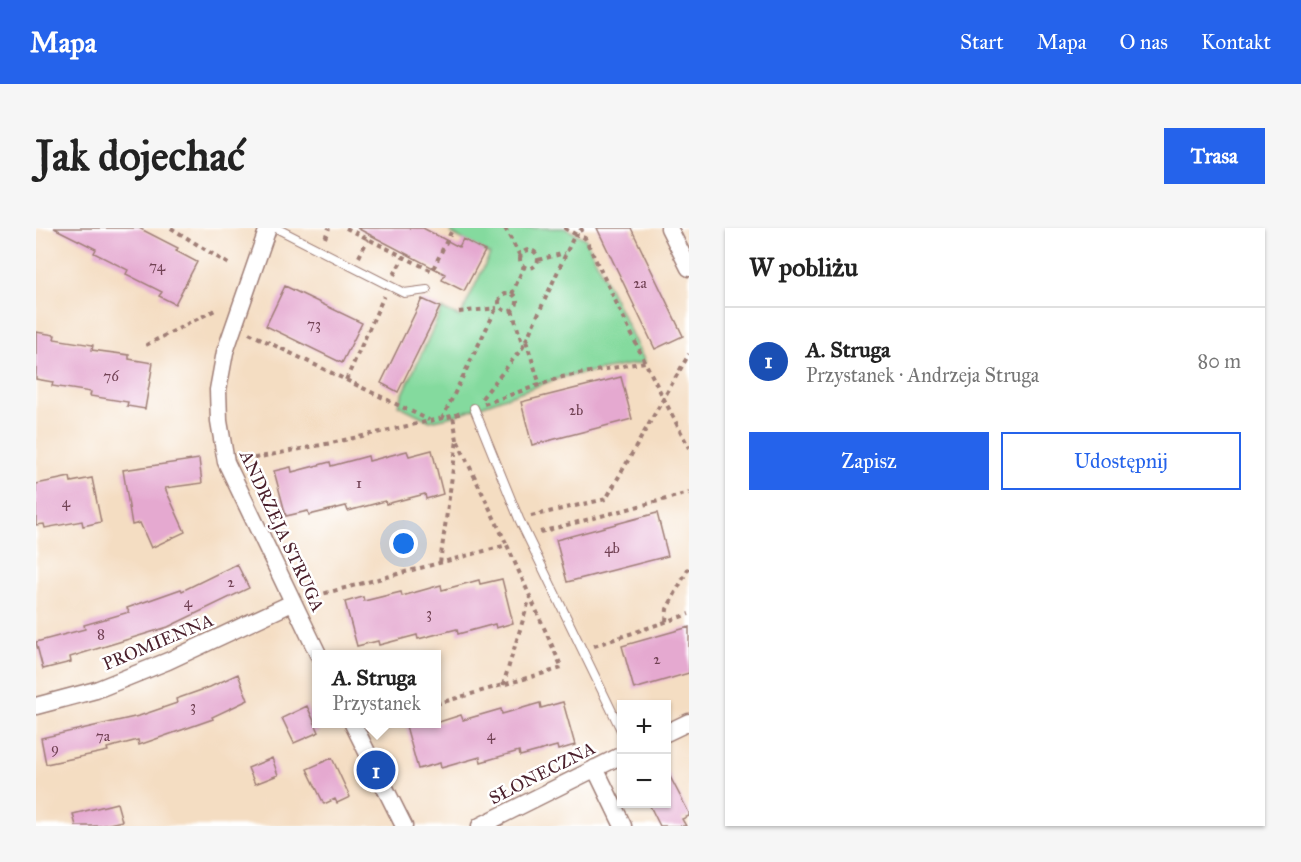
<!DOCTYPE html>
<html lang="pl">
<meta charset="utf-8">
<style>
body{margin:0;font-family:"IM FELL Great Primer",serif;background:#f6f6f6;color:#222}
.controls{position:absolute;right:18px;bottom:18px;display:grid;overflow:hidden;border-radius:0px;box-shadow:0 2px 4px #0004}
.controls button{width:54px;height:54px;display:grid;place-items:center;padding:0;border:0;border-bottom:2px solid #e0e0e0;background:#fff;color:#222;font:30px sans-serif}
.you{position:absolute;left:368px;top:316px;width:21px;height:21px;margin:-15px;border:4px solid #fff;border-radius:50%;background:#1a73e8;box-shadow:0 0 0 9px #1a73e833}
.badge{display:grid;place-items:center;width:39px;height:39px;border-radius:50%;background:#2563eb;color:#fff;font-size:20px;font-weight:700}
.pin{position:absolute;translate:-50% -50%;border:3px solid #fff;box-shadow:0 2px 6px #0006}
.popup{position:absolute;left:276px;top:422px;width:129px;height:78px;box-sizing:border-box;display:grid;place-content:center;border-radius:0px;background:#fff;filter:drop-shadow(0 2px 4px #0005);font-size:20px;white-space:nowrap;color:#767676}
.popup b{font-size:22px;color:#222}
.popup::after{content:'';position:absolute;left:50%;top:100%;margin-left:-12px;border:12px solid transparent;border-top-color:#fff}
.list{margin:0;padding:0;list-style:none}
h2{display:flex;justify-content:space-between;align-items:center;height:78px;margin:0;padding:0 24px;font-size:26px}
h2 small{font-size:20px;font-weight:400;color:#767676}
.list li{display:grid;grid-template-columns:39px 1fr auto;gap:18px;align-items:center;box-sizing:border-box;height:108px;padding:0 24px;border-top:2px solid #e0e0e0}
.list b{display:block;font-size:22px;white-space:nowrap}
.list p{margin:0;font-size:20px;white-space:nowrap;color:#767676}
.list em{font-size:20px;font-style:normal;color:#767676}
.actions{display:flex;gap:12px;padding:18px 24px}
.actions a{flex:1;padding:14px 0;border:2px solid #2563eb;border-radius:0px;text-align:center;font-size:21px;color:#2563eb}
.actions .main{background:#2563eb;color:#fff}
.map{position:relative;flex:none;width:653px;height:598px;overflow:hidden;border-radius:0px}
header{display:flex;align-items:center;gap:36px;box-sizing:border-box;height:84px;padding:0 30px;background:#2563eb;color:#fff}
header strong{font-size:28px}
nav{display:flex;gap:33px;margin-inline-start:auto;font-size:21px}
.intro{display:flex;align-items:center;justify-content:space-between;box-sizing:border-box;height:144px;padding:0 36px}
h1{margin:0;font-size:42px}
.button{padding:15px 27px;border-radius:0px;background:#2563eb;color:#fff;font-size:21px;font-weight:700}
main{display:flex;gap:36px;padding:0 36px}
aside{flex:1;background:#fff;border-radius:0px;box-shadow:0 2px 4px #0004}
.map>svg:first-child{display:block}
.green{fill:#84da9e;stroke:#677c64;stroke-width:1.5}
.building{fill:#e5a9d0}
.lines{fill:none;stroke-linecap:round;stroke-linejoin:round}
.service-casing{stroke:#9f7e76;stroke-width:10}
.minor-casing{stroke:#9f7e76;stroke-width:19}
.path{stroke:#9f7e76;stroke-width:4;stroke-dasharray:4.5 4.5;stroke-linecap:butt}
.service{stroke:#fff;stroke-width:8}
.minor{stroke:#fff;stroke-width:16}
.labels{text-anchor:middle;stroke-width:5;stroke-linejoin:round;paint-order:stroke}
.number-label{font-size:15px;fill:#714254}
.street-label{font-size:18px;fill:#4a1f2b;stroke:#fff}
</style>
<header>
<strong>Mapa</strong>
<nav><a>Start</a><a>Mapa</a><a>O nas</a><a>Kontakt</a></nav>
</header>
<div class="intro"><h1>Jak dojechać</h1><a class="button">Trasa</a></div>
<main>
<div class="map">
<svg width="653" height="598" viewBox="0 0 653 598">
<rect width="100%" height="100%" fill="#fff"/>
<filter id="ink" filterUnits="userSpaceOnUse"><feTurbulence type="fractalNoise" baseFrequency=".0167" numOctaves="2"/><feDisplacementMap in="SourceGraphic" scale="12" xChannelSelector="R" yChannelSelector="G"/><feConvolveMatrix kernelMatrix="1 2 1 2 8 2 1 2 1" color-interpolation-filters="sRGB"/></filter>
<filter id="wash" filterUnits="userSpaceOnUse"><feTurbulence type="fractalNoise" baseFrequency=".008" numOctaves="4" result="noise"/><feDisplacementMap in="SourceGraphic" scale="24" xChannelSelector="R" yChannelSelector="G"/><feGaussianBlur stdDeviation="1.35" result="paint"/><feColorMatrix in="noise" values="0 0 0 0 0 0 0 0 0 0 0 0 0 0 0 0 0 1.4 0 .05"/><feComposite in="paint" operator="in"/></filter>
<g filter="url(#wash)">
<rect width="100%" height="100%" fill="#f4ddc2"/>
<!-- green -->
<path class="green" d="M417 0H528L549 10 609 134 526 149 417 188 394 193 362 177 406 81 424 89 454 26 415 5Z"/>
<g id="blocks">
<!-- building -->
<path class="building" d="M18 0H103L142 20 140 23 161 34 139 76 123 68 126 64 90 46 92 42 58 25 60 21Z
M321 0H387L423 19 427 11 449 23 428 63 406 52 409 46Z
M561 0H595L647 108 619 121Z
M249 58 326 95 306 135 230 98Z
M386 71 404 79 362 164 345 155Z
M0 104 19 107 18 111 57 117 56 122 93 127V131L117 135 109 181 91 178 92 174 54 168 55 164 16 158 17 154 0 151Z
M585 149 596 191 496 217 485 174Z
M396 222 407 266 390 271 389 266 350 276 349 273 312 283 310 278 273 287 272 283 250 288 238 243 255 239 256 244 294 234 295 238 332 228 333 233 371 223 373 228Z
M163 231 166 255 129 260 149 304 115 320 104 295 96 297 87 242Z
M34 249 35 254 56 250 65 294 47 298 46 293 9 300 8 296 0 297V256Z
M621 285 632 328 531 354 520 312Z
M201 336 213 360 132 399 34 429 35 434 7 441 0 414 49 401 48 397 93 384 91 380 145 361 146 363Z
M466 351 477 395 460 400 459 396 422 406 421 401 382 411 381 407 343 417 342 413 321 418 309 374 327 369 328 373 365 364 366 368 405 357 406 362 443 352 444 356Z
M653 399V445L598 461 586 418Z
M202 446 212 472 176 489 177 491 103 517 102 512 71 520 72 523 10 536 5 510 103 488 141 475 140 471 174 459Z
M527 474 539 517 522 522 521 518 484 528 483 523 445 534 444 529 405 540 404 535 382 541 370 498 378 495H400L425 487 427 492 465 481 466 486 504 475 505 480Z
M271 478 283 504 258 515 246 490Z
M236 530 242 547 219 556 212 540Z
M296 530 314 569 301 575 299 571 288 576 271 541Z
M630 541 653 585V588L646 591 650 598H624L613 576H630Z
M81 575 86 593 65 598H40L37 586Z"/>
</g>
</g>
<g filter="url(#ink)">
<use href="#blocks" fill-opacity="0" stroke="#9f7e76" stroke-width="1.5"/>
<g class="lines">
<!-- service casing -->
<g class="service-casing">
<path id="service" d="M240 0 368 65 391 62
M438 180 483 291 586 504"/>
</g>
<!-- minor casing -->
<g class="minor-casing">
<path id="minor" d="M232 0 189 124 182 162 183 193 190 234 282 426
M633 0 653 40
M0 478 60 462 132 433 256 375
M317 496 368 598
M630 505 653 494
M559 540 587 598
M444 598 586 527"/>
</g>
<!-- path -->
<path class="path" d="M135 0 194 37
M310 0 396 43 417 0
M469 0 484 28
M528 0 539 6 548 0
M289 10 293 0
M484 31a9 9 0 1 1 18 0a9 9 0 1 1-18 0Z
M323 29 332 11
M502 32 529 25
M358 47 367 30
M463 74a9 9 0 1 1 18 0a9 9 0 1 1-18 0Z
M476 66 488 38
M476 82 487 118
M423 84 461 80
M213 105 393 192
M490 113 504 157
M110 117 179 82
M310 152 348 68
M446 170 487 119 539 6 549 10 609 134
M448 176 526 149 609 134 653 220
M406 191 460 81
M421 212 417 188 427 184
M209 232 295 215 416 188
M495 288 570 271 653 126
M504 304 653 265
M404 335 421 212 471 317
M271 370 471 317 526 440 400 476
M630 393 631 381 653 339
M558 418 653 386
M467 457 494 369"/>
<!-- service -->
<use href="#service" class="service"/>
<!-- minor -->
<use href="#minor" class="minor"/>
</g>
</g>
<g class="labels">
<!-- number labels -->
<g class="number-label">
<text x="121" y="43">74</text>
<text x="604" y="60">2a</text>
<text x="278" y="101">73</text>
<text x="75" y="153">76</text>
<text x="540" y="187">2b</text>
<text x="323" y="260">1</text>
<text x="30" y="279">4</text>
<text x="576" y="325">4b</text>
<text x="195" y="359">2</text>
<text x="152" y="379">4</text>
<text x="393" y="390">3</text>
<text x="65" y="411">8</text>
<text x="621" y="436">2</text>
<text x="157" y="483">3</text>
<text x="455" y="512">4</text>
<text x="67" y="513">7a</text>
<text x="19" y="525">9</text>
</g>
<!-- street labels -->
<g class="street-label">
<text transform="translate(246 303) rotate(65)" y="6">ANDRZEJA STRUGA</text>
<text transform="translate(122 414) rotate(-23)" y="6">PROMIENNA</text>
<text transform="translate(506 545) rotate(-27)" y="6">SŁONECZNA</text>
</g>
</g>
</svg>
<div class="controls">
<button>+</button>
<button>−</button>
</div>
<div class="you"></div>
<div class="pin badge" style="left:340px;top:542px;background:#1a4fb4">1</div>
<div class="popup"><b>A. Struga</b>Przystanek</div>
</div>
<aside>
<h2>W pobliżu<small></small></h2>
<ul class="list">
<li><span class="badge" style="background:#1a4fb4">1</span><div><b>A. Struga</b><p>Przystanek · Andrzeja Struga</p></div><em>80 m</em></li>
</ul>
<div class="actions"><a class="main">Zapisz</a><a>Udostępnij</a></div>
</aside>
</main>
